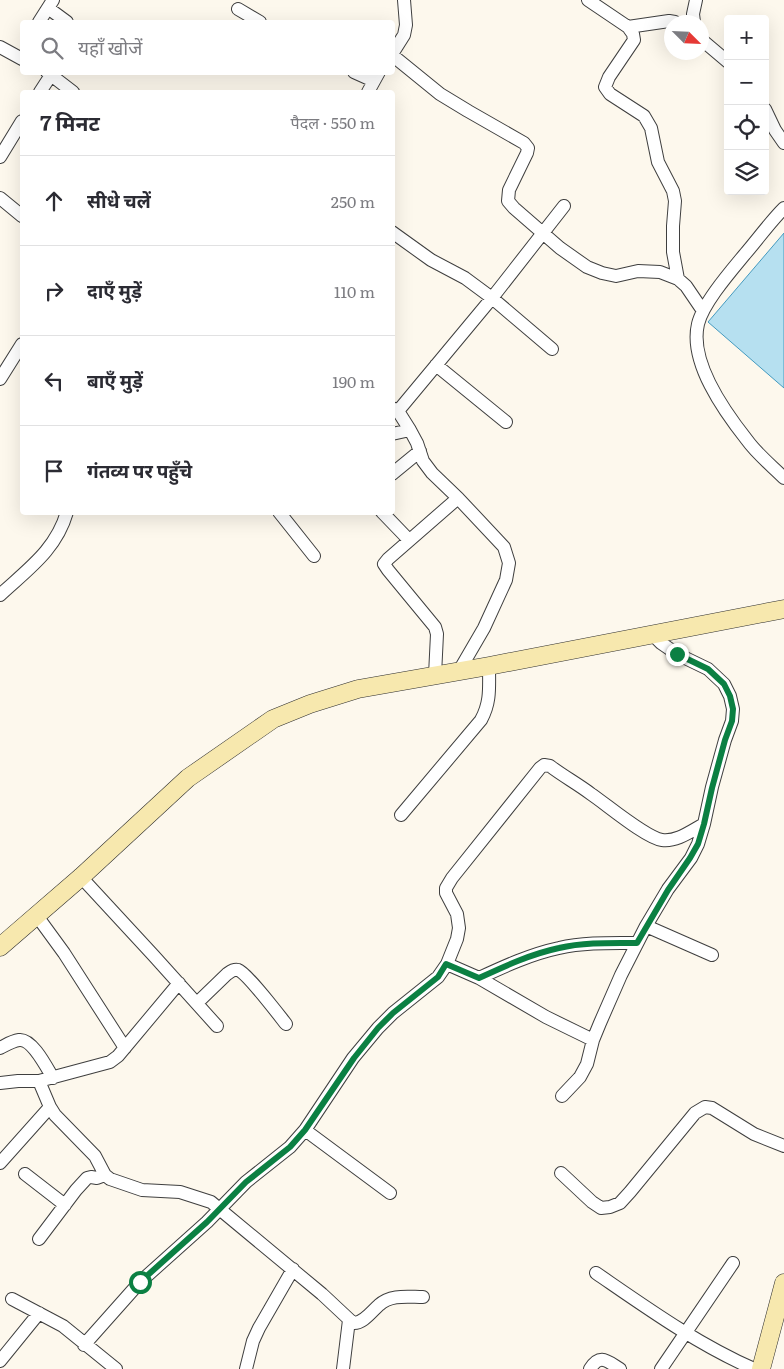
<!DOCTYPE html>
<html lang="hi">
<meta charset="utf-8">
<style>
body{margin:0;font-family:Literata,"Noto Sans Devanagari",serif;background:#f2f2f3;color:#2b2b33}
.controls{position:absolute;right:15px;top:15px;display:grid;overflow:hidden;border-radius:5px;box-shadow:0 5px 20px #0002}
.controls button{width:45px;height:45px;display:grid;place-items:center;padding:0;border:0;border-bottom:1px solid #e1e1e2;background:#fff;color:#2b2b33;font:25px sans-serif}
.compass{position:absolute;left:664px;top:15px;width:45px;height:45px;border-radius:50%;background:#fff;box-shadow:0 5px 20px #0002;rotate:114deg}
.stop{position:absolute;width:15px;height:15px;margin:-11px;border:4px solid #0b8043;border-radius:50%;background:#fff}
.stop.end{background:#0b8043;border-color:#fff;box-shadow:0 1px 5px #0008}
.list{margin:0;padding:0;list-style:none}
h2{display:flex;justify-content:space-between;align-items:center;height:65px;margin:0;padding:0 20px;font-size:21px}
h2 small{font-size:16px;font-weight:400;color:#7c7c81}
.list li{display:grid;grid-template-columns:32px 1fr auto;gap:15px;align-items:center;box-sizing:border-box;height:90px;padding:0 20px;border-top:1px solid #e1e1e2}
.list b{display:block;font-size:19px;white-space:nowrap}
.list em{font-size:16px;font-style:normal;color:#7c7c81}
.icon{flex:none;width:28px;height:28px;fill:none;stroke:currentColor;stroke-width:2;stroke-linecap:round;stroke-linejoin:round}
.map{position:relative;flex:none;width:784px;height:1369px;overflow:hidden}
.search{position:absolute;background:#fff;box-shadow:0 5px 20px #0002;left:20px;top:20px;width:375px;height:55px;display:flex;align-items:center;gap:12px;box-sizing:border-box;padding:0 18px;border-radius:5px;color:#7c7c81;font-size:19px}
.panel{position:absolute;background:#fff;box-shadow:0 5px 20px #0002;left:20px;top:90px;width:375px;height:425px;border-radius:5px}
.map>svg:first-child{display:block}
.water{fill:#b6e0f0;stroke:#459abf}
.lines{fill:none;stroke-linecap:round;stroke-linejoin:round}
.street-casing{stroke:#3f3f3f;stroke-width:14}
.secondary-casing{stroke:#2e2e2e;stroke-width:19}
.street{stroke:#fff;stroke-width:12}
.secondary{stroke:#f7e8ae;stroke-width:18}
.route{stroke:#0b8043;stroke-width:6}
</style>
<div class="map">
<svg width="784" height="1369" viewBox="0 0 784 1369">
<rect width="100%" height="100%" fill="#fdf8ed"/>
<!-- water -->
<path class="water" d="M784 233V388L708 322Z"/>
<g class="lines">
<!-- street casing -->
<g class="street-casing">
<path id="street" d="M588 0 628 27 633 34 634 40 609 77 605 87 610 94 644 116 651 128 658 162 673 191 675 201 673 226V252L678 279
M48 8 67 22
M238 9 260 22
M39 22 53 0
M694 22 693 14 696 0
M628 27 669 21 675 22
M702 40 728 62
M0 47 22 59
M392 54 404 35 406 25 404 0
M392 55 440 94 468 111 524 143 528 148 527 153 509 190 508 201 514 208 560 248 587 267 602 273 616 276 638 271 660 272 678 279 686 286 703 311
M47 72 73 92
M354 72 374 81
M40 92 51 75
M368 92 379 72
M765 109 775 130 784 143
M0 157 22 121
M0 198 22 216
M784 208C770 222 758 239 745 254 731 271 703 303 698 324 689 362 724 411 747 440 757 454 772 466 784 478
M392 232 431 260 465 278 492 298 552 349
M436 365 506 422
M0 379 22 344
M392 408 398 411 410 430 417 443 423 461 432 473 458 498 504 547 509 563 506 580 484 628 459 671
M398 411 492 298 564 206
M392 434 410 430
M392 474 420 451
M279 512 314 556
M382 512 409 540
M0 595C28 569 56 550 67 512
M435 675 437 634 435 627 388 570 384 564 388 559 458 498
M401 815 481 720C491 702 489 687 489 666
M81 877 154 956 217 1026
M37 916 64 953 125 1048
M646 926 712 955
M447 964 479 978 546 1017 593 1040
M479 978C505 966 531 954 559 948 584 942 612 943 637 943
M197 1003 227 974C230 972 233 969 238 970 247 973 278 1014 286 1024
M0 1048C6 1045 12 1041 19 1040 32 1038 47 1068 53 1078
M39 1081 50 1107 55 1115 95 1156 105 1175 110 1179 142 1190 180 1192 211 1202 322 1294 353 1323C363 1324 372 1311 379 1305 391 1294 408 1297 423 1297
M0 1083 18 1081H39L110 1062 118 1056 179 983
M562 1096 580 1077 587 1064 593 1040 600 1023 621 975 646 926 668 889 691 858 698 844 704 824 712 787 725 740 732 721 733 709 730 696 724 684 708 669 677 654 661 643 653 635
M305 1130 390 1193
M0 1163 50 1107
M561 1173 592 1202 601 1208 610 1207 620 1203 630 1192 695 1113 705 1107 712 1108 754 1134 784 1146
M25 1174 65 1205
M39 1239 76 1190 87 1178 91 1177 97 1178 105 1175
M596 1273C647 1308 697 1344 754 1369
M12 1299 63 1326 116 1369
M84 1345 140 1282 207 1222 246 1182 290 1147 305 1130 353 1058 378 1028 393 1013 438 977 447 964 457 939 459 928 457 914 446 893V888L452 878 540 768 544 765 550 766C563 776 578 784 591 794 606 804 646 838 662 840 677 842 691 831 704 824
M0 1361 39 1313
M246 1369 253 1341 259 1328 293 1269
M343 1369 349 1320
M590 1369C600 1353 607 1361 620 1369
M661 1369 733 1263"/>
</g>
<!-- secondary casing -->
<g class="secondary-casing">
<path id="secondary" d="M0 947 81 877 188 778 273 719 310 704 358 689 489 666 784 609
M761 1369 784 1283"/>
</g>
<!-- street -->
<use href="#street" class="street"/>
<!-- secondary -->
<use href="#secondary" class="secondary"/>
</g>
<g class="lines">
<!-- route -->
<path class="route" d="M140 1282 207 1222 246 1182 290 1147 305 1130 354 1058 378 1028 393 1013 438 977 446 964 479 978C505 966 531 954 559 948 584 942 612 943 637 943L668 890 690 858 698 844 704 824 712 788 725 740 732 721 733 709 730 696 724 684 708 669 677 654"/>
</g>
</svg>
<div class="controls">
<button>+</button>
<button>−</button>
<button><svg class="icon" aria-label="locate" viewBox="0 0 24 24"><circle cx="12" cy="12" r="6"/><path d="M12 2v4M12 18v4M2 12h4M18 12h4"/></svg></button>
<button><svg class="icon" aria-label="layers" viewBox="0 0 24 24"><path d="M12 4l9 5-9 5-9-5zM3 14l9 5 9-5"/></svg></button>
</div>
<svg class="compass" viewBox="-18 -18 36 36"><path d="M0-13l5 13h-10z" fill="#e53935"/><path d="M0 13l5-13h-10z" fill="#7c7c81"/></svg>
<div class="stop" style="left:140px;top:1282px"></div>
<div class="stop end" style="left:677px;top:654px"></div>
<div class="search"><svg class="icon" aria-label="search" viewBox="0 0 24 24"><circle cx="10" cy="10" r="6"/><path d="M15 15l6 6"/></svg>यहाँ खोजें</div>
<section class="panel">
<h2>7 मिनट<small>पैदल · 550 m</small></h2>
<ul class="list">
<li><svg class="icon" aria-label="ahead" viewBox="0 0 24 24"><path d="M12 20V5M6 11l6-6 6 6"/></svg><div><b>सीधे चलें</b></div><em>250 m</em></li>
<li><svg class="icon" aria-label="right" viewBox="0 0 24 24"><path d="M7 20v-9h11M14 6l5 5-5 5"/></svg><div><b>दाएँ मुड़ें</b></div><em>110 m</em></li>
<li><svg class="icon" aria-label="left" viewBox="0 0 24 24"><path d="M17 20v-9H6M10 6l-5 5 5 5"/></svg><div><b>बाएँ मुड़ें</b></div><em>190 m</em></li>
<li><svg class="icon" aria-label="arrive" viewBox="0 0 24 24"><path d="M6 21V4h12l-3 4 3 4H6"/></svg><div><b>गंतव्य पर पहुँचे</b></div></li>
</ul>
</section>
</div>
